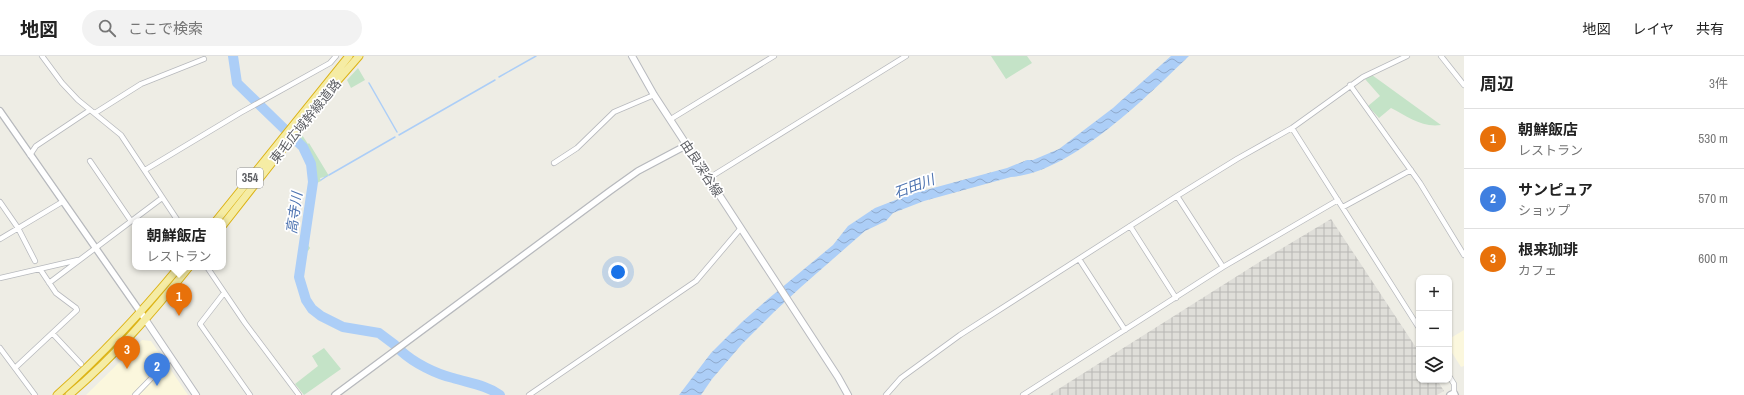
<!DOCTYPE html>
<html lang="ja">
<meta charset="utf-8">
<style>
body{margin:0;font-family:"Archivo Narrow","Noto Sans JP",sans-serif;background:#f2f2f2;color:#222}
.controls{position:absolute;right:12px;bottom:12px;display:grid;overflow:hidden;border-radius:8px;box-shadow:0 1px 3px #0004}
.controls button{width:36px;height:36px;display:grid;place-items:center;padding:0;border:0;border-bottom:1px solid #e0e0e0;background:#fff;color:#222;font:20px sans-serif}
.you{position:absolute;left:618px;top:216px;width:14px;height:14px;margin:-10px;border:3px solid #fff;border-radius:50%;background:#1a73e8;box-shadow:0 0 0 6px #1a73e833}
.badge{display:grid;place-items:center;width:26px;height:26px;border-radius:50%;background:#d95c40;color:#fff;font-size:13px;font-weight:700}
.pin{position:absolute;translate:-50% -33px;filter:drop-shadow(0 1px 2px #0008)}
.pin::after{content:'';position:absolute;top:21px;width:14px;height:12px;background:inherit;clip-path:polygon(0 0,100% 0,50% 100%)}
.popup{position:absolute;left:132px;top:162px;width:94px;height:52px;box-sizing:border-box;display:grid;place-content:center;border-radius:8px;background:#fff;filter:drop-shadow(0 1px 3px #0005);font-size:13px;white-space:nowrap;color:#767676}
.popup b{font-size:15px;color:#222}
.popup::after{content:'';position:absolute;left:50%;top:100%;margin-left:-8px;border:8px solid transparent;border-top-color:#fff}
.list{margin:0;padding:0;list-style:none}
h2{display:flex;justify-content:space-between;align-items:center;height:52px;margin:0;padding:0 16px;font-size:17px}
h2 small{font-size:13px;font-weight:400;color:#767676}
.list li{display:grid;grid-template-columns:26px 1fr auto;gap:12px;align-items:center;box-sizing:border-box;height:60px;padding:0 16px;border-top:1px solid #e0e0e0}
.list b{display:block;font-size:15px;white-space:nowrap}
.list p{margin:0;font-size:13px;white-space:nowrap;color:#767676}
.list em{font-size:13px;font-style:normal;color:#767676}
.icon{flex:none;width:22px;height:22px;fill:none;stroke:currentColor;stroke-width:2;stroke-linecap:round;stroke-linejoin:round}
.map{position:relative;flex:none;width:1464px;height:339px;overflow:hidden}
header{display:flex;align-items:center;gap:24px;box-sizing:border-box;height:56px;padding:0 20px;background:#fff;border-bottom:1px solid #e0e0e0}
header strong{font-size:19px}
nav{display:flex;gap:22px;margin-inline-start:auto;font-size:14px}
.search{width:280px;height:36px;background:#f2f2f2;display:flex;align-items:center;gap:10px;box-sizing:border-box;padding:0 14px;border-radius:22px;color:#767676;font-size:15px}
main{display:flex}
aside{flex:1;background:#fff}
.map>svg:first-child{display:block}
.commercial{fill:#fbf7dd}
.industrial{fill:url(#industrial-grid)}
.grass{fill:#c4e3c7}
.water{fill:url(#water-waves)}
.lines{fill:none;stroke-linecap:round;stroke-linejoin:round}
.stream{stroke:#accef7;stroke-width:1.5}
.river{stroke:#accef7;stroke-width:10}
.minor-casing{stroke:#b7b9bd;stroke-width:6}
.tertiary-casing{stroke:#b7b9bd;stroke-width:8}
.secondary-casing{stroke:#b8babf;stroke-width:8}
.trunk-casing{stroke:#dcb316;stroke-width:9}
.minor{stroke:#fff;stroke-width:4.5}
.tertiary{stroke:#fff;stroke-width:5.5}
.secondary{stroke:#fff;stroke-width:6}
.trunk{stroke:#f5eca4;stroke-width:7}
.labels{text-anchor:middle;stroke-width:3.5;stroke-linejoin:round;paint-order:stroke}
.shield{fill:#fff;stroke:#8e8f92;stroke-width:1}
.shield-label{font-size:12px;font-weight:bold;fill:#5d5f64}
.street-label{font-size:13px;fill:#5d5f64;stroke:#fff}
.water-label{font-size:14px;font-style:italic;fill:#4d73b0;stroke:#fff}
</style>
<header>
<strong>地図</strong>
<div class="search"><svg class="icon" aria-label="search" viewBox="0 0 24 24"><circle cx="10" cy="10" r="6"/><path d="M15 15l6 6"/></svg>ここで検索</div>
<nav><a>地図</a><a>レイヤ</a><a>共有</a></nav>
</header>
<main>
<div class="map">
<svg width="1464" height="339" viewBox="0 0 1464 339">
<defs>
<pattern id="industrial-grid" width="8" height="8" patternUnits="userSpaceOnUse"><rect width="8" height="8" fill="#dfded9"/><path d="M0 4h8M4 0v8" fill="none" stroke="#b8b7b4"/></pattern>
<pattern id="water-waves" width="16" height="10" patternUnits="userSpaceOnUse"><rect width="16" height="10" fill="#accef7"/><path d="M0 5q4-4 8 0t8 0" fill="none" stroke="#8faacc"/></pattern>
</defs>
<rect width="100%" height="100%" fill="#eeede5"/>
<!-- commercial -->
<path class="commercial" d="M1464 274V310L1461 311 1449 292V283Z
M142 284 151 285 188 339H86Z"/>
<!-- industrial -->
<path class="industrial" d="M1331 163 1419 296V324H1437L1444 335 1437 339H1049L1261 205Z"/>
<!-- grass -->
<path class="grass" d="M991 0H1027L1032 7 1006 23Z
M358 12 365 24 351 32 347 24Z
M1372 19 1441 69C1422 72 1407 60 1391 52L1379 62 1368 50 1380 40 1365 23Z
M302 79 308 88 309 87 329 120 320 122 321 125 317 127 308 189 310 192 308 195 305 196 315 117 310 100 304 89 299 84Z
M324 292 341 313 304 339 295 328 318 310 312 300Z"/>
<!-- water -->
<path class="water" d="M1171 0H1189C1147 40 1071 117 1011 121L924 145 893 157 886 165 865 175 801 231 774 256 742 288 712 323 701 339H679L711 297 742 266 768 243 833 189 848 170 875 152 911 138 1007 112 1027 104H1033L1059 93 1113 52Z"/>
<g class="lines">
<!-- stream -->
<path class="stream" d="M499 21 536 0
M369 27 397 76
M399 79 495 24
M329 119 395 81
M321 124 327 120"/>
<!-- river -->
<path class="river" d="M233 0 237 27 303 91 311 108 313 126 299 221 306 244 312 253 321 260 343 271 379 277 395 289
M401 295C414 307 436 318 453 322 469 327 486 329 500 339"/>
<!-- minor casing -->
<g class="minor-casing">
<path id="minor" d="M42 0 62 27 78 44 121 79 178 165
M1441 0 1464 29
M1350 29 1420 127 1464 199
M95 57 141 28 204 3
M671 63 774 0
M1292 72 1419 272
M30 99 36 90 90 54
M90 105 131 165
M554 107 577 92 614 56 654 39
M145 114 240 57 330 7 336 0
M709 122 906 0
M1177 140 1223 211
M0 146 18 172 35 205
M1343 151 1411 114
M1130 170 1176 242
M0 183 62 146
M1079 203 1125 274
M207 211 245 267 299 339
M0 222 78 204
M49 227 162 142
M224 237 200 268 250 339
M53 278 81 308
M0 292 35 339
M15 312 77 254 76 252 56 237 40 213
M1449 320 1454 328V337
M135 339 171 302
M529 339 696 225 741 172
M886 339 901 322 960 279 1177 140 1237 103 1292 72 1363 21 1407 0
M1023 339 1223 211 1338 144"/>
</g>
<!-- tertiary casing -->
<g class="tertiary-casing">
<path id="tertiary" d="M0 55 141 257
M335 339 610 135 638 115 687 89
M1450 339 1454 337 1455 339"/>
</g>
<!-- secondary casing -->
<g class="secondary-casing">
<path id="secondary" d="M632 0 654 39 838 321 848 339
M141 257 196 339"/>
</g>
<!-- trunk casing -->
<g class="trunk-casing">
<path id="trunk" d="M216 165 349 0
M223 169 325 39 359 0
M57 339C102 299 141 257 179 211
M69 339C114 301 152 257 189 211"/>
</g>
<!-- minor -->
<use href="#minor" class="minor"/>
<!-- tertiary -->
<use href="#tertiary" class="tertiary"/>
<!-- secondary -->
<use href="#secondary" class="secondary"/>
<!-- trunk -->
<use href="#trunk" class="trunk"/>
</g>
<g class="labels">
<!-- shield labels -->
<rect class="shield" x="237" y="112" width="26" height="20" rx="3"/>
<g class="shield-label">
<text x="250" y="126">354</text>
</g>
<!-- street labels -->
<g class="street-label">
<text transform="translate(305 65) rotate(-51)" y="5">東毛広域幹線道路</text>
<text transform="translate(702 112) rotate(57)" y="5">由良深谷線</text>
</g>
<!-- water labels -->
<g class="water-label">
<text transform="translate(914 130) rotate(-20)" y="5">石田川</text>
<text transform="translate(294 157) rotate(-82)" y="5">高寺川</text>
</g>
</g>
</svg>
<div class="controls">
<button>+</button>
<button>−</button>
<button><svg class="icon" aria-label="layers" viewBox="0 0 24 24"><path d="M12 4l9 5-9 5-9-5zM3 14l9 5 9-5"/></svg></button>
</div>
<div class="you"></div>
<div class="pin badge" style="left:179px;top:260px;background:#e8710a">1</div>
<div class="popup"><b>朝鮮飯店</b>レストラン</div>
<div class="pin badge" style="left:157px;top:330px;background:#3f7fe0">2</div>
<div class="pin badge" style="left:127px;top:313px;background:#e8710a">3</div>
</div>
<aside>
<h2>周辺<small>3件</small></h2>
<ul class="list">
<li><span class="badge" style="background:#e8710a">1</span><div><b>朝鮮飯店</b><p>レストラン</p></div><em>530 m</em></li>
<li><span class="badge" style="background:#3f7fe0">2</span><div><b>サンピュア</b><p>ショップ</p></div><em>570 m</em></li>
<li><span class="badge" style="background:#e8710a">3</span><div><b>根来珈琲</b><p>カフェ</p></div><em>600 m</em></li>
</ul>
</aside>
</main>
